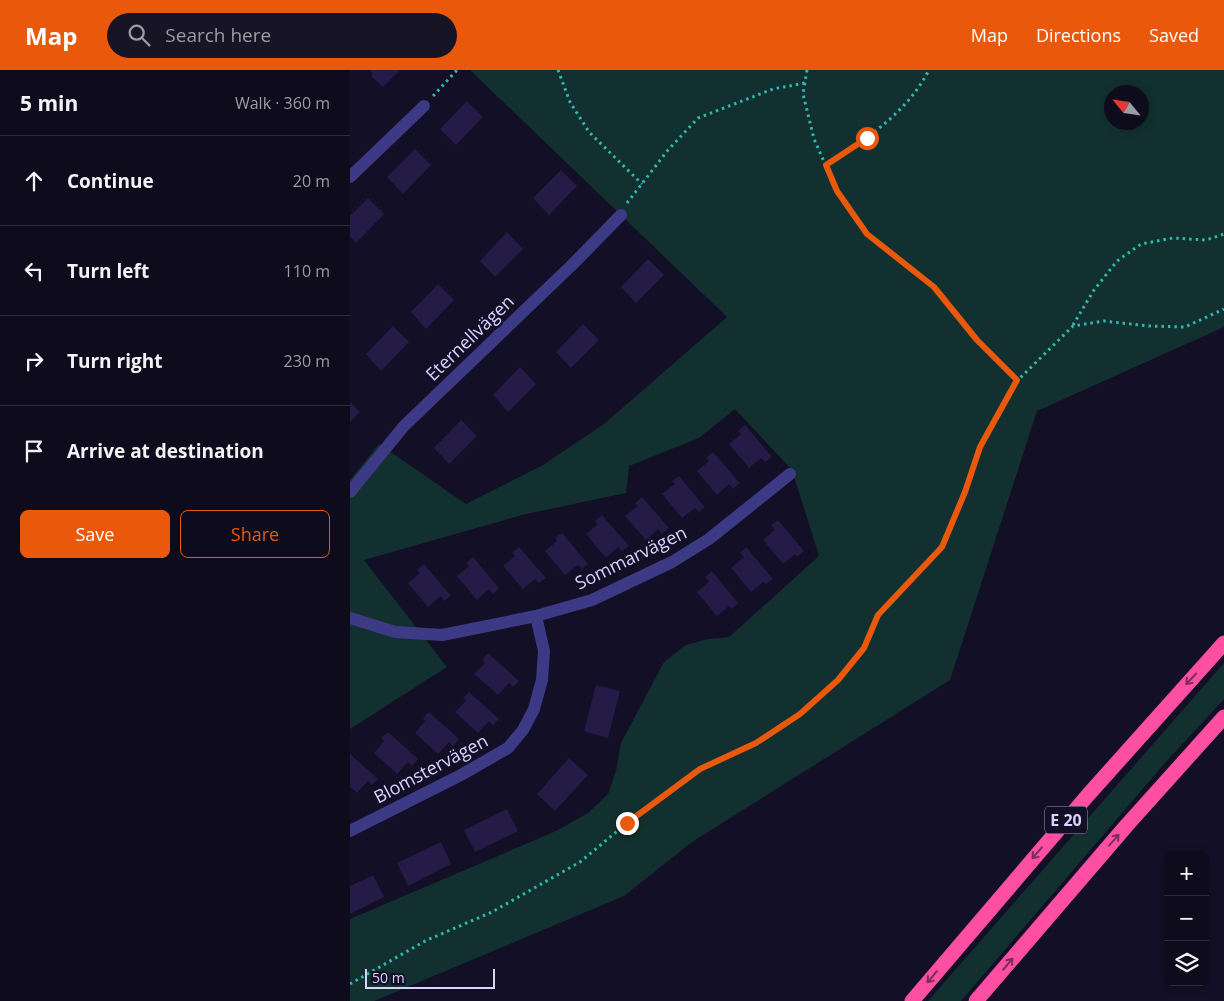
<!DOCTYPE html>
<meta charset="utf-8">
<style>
body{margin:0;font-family:"Open Sans",sans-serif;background:#171425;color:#f1f3f6}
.controls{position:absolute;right:15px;bottom:15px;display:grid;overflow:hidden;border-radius:8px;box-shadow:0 2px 8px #0003}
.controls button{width:45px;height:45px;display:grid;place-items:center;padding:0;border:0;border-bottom:1px solid #2e2b3b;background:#0e0b1c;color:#f1f3f6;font:25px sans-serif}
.compass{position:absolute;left:754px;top:15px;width:45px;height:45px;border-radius:50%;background:#0e0b1c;box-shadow:0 2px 8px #0003;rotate:299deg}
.scale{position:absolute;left:15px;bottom:12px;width:130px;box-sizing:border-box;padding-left:5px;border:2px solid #d9d4ff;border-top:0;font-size:14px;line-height:18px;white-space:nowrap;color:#d9d4ff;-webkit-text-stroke:4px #130f26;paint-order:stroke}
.stop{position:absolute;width:15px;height:15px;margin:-11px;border:4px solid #ea580c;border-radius:50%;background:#fff}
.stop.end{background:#ea580c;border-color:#fff;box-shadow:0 1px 5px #0008}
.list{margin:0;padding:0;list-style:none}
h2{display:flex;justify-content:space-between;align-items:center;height:65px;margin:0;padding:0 20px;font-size:21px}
h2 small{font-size:16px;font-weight:400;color:#9b9ba3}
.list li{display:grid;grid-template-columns:32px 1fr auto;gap:15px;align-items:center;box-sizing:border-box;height:90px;padding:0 20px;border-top:1px solid #2e2b3b}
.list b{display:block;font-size:19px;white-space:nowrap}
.list em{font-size:16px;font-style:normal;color:#9b9ba3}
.actions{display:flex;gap:10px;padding:15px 20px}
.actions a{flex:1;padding:11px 0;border:1px solid #ea580c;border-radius:8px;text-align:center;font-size:18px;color:#ea580c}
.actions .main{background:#ea580c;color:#fff}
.icon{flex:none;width:28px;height:28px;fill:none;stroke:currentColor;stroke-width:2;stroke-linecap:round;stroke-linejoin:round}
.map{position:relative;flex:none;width:874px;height:931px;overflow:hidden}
header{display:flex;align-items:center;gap:30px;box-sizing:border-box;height:70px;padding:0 25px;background:#ea580c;color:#fff}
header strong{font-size:24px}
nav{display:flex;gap:28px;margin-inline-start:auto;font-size:18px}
.search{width:350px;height:45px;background:#171425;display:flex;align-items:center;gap:12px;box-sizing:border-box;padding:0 18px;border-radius:28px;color:#9b9ba3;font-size:19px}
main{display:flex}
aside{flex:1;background:#0e0b1c}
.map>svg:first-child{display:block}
.green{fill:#12302f;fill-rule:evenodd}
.building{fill:#241b47}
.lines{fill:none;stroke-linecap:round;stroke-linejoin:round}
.path{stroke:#2fb8b0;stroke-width:3;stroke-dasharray:2.5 4;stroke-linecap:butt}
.minor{stroke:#3d3a85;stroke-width:12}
.motorway{stroke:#ff4fa3;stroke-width:15}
.oneway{stroke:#7d2c5e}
.route{stroke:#ea580c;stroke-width:6}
.labels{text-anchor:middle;stroke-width:5;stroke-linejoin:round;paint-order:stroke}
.shield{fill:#130f26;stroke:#9e99be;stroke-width:1}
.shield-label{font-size:16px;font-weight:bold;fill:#d9d4ff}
.street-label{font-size:18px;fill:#d9d4ff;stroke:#130f26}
</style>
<header>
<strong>Map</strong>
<div class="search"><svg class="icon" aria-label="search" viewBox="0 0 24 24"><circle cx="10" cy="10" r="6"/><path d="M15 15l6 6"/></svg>Search here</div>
<nav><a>Map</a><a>Directions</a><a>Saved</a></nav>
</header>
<main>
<aside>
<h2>5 min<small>Walk · 360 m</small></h2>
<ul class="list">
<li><svg class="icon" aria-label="ahead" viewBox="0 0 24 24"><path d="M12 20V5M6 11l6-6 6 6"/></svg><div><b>Continue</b></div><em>20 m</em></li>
<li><svg class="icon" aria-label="left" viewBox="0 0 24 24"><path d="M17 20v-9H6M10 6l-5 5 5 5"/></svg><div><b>Turn left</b></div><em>110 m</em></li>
<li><svg class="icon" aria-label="right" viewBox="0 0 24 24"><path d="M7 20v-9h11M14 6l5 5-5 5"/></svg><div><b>Turn right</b></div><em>230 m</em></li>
<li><svg class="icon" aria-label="arrive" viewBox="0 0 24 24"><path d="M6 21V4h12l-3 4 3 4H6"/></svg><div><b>Arrive at destination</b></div></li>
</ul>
<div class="actions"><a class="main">Save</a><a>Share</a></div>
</aside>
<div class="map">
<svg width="874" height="931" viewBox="0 0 874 931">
<rect width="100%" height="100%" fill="#130f26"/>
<!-- green -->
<path class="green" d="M120 0H874V257L687 341 600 610 342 772 274 826 24 931H0V849L206 761 238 743 258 724 266 701 271 673 314 592 336 575 358 569 379 567 469 486 442 400 385 339 349 368 279 396 276 423 176 444 14 490 97 597 0 659V410L29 374 116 434 193 395 254 354 377 247ZM762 22H792V52H762Z
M874 593V629L814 694 611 931H578Z"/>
<!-- building -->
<path class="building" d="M20 0H50L33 17 21 6 23 4Z
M117 31 133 47 106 75 90 59Z
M65 79 81 95 53 124 37 107Z
M211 100 227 116 199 145 183 128Z
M18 128 34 144 6 173 0 166V146Z
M157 162 173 179 145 207 130 191Z
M298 189 314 205 286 233 271 217Z
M88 214 104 230 76 259 61 242Z
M233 254 249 270 221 298 206 282Z
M43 256 59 272 31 301 16 284Z
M170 297 186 314 158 342 143 325Z
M0 332 10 342 0 352Z
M111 350 127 366 99 394 84 378Z
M395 355 422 387 415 392 411 388 399 398 379 374 391 364 388 361Z
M363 382 390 413 383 419 379 414 367 425 347 401 359 391 356 388Z
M329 406 355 437 349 442 345 438 332 448 312 424 325 414 322 411Z
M292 427 319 458 312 464 308 459 296 470 275 446 288 436 285 433Z
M252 445 279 476 272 481 268 477 256 488 236 464 248 454 245 451Z
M428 450 454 481 447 487 445 484 433 494 413 470 425 460 421 455Z
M212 463 238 494 232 499 228 495 215 505 195 481 207 471 205 468Z
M169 477 196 508 189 513 185 509 173 519 153 496 165 486 162 483Z
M396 477 423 509 416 514 413 512 401 522 381 498 394 487 390 483Z
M123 487 149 518 143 524 139 519 127 530 107 506 119 496 116 493Z
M74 494 101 526 94 531 91 526 78 537 58 513 70 503 67 500Z
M362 501 388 533 382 539 379 536 367 546 347 522 359 512 355 507Z
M138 583 169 611 163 617 159 613 148 625 124 604 135 593 132 590Z
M246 615 270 621 258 668 234 661Z
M119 622 149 649 143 655 139 651 128 663 105 642 116 631 113 628Z
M79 642 109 669 103 676 99 672 88 684 65 663 75 651 73 648Z
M38 662 68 689 62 696 58 692 47 704 24 683 34 671 31 668Z
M0 684 28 709 22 715 18 711 7 723 0 717Z
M219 688 238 705 205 741 187 724Z
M157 739 168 761 125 782 114 760Z
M91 772 101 794 58 816 47 793Z
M23 805 34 827 0 844V816Z"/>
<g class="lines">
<!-- path -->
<path class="path" d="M208 0 220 32 239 62 292 114
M457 0 453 24 464 69 487 121 517 164 584 217 627 270 667 311
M83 26 107 0
M476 95C515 70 557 43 579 0
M277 133 318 80 348 48 423 19 455 13
M723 255 744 220 767 191 791 174 823 168 856 170 874 164
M0 914 75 871 142 842 230 792 277 753 351 699 406 673 450 644 488 610 514 578 528 545 592 477 615 422 631 377 667 311 723 256 754 251 798 256 835 257 874 239"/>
<!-- minor -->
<path class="minor" d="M0 107 74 36
M0 422 54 356 223 194 271 145
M0 548 45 562 92 565 186 546 242 530 322 492 359 469 440 404
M0 761 111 705 158 678 173 660 184 639 192 610 194 581 186 546"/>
<!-- motorway -->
<path class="motorway" d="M562 931 738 725 874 573
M626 931 777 755 874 647"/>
</g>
<!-- one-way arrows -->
<defs><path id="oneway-shaft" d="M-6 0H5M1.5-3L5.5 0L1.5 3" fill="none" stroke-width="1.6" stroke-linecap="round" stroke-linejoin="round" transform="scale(1.25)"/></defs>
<g class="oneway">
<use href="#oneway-shaft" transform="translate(841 609) rotate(133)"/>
<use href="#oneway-shaft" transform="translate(764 770) rotate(-49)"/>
<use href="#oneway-shaft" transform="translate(687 783) rotate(131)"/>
<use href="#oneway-shaft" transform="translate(658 894) rotate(-50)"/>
<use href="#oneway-shaft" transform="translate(582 907) rotate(130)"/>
</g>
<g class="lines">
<!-- route -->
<path class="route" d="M277 753 350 699 406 673 450 644 488 610 514 578 528 545 592 477 615 422 630 377 667 310 627 270 584 217 517 164 487 121 476 95 517 68"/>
</g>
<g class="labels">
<!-- shield labels -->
<rect class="shield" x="695" y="736.5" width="42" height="27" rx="4"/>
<g class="shield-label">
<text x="716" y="756">E 20</text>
</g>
<!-- street labels -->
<g class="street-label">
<text transform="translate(120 268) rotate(-44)" y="6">Eternellvägen</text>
<text transform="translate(281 488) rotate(-26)" y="6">Sommarvägen</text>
<text transform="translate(81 699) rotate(-28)" y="6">Blomstervägen</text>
</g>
</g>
</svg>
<div class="controls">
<button>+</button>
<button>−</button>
<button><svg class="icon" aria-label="layers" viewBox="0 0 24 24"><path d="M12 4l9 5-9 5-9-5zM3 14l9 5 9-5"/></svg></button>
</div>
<svg class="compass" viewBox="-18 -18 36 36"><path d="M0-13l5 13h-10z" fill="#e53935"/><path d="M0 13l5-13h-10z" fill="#9b9ba3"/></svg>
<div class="scale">50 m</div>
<div class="stop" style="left:517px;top:68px"></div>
<div class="stop end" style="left:277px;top:753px"></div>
</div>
</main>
